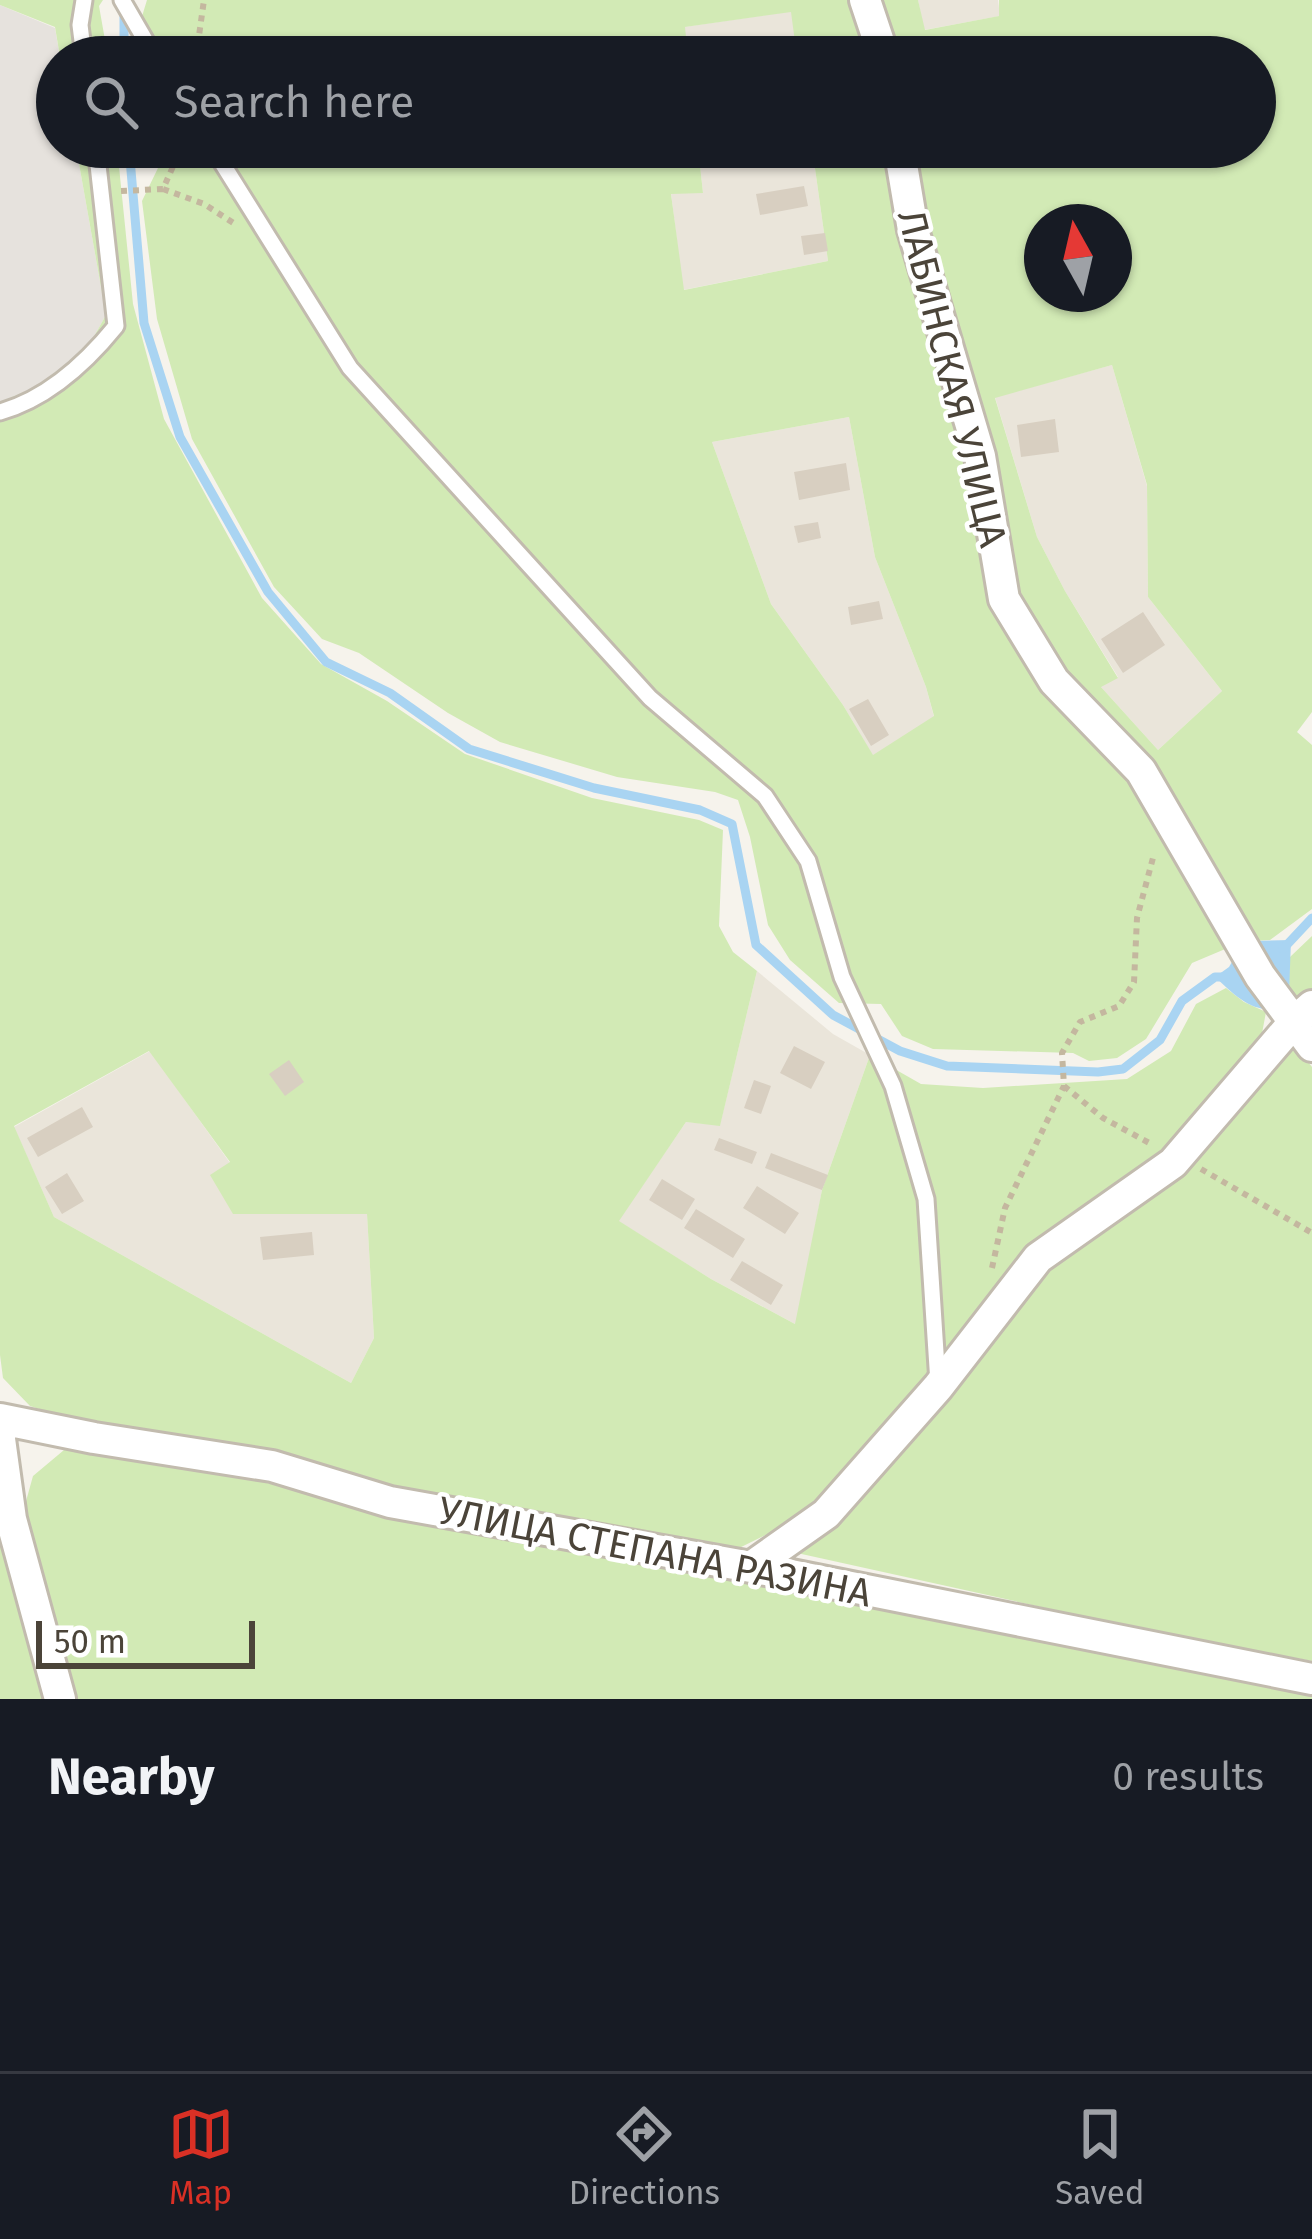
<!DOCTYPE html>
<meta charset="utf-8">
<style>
body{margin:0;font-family:"Fira Sans",sans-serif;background:#242831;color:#f1f3f6}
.compass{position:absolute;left:1024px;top:204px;width:108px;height:108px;border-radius:50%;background:#171b24;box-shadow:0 3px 9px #0004;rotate:352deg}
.scale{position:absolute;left:36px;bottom:30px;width:219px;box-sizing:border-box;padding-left:12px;border:6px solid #4b4439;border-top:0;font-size:33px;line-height:42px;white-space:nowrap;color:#4b4439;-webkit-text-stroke:9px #fff;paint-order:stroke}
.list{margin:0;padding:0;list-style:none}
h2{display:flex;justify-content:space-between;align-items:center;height:156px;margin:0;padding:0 48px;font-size:51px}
h2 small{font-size:39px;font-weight:400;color:#9ea1a6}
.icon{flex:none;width:66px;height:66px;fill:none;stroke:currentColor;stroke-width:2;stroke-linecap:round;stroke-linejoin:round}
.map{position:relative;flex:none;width:1312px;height:1699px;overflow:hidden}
.search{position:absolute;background:#171b24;box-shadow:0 3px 9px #0004;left:36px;right:36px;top:36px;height:132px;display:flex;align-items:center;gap:30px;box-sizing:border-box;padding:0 42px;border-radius:66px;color:#9ea1a6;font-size:45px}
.sheet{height:372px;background:#171b24}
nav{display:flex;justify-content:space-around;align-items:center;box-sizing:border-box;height:168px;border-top:3px solid #363941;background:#171b24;font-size:33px;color:#9ea1a6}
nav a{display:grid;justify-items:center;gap:6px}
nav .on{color:#d93025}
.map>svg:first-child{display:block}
.residential{fill:#eae5da}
.industrial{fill:#e6e2dd}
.green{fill:#d2eab5;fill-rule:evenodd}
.water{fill:#a9d4f2}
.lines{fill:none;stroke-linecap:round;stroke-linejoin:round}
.stream{stroke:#a9d4f2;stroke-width:9}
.building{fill:#d8cfc1}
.lane-casing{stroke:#c2bbae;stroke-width:21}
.street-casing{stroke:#c2bbae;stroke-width:36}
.path{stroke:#c4b79f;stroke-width:6;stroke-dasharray:6 6;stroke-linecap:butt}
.lane{stroke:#fff;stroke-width:15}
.street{stroke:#fff;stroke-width:30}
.labels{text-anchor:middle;stroke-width:9;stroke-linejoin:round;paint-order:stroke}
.street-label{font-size:39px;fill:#4b4439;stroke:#fff}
</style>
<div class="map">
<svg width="1312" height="1699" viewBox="0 0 1312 1699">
<rect width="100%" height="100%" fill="#f6f3ec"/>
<!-- residential -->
<path class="residential" d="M918 0H998L1000 16 924 30Z
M792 11 797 57H688L684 27Z
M698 147H812L828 261 683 290 671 193H703Z
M1112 365 1147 486 1148 597 1222 691 1158 750 1100 686 1118 677 1065 591 1037 537 995 397Z
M849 417 875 557 926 687 934 717 873 756 843 705 771 604 712 442Z
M757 971 833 1034 870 1055 822 1190 797 1325 711 1279 618 1221 686 1122 720 1125Z
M150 1051 230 1163 367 1214 374 1338 351 1383 54 1217 14 1127Z"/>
<!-- industrial -->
<path class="industrial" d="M0 5 55 28 60 57H57V147H76L106 315 87 349 34 388 0 402Z"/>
<!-- green -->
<path class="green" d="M0 0H103L99 6 108 57H60L55 27 0 5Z
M147 0H856L875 57H797L791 12 685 27 688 57H132L133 46Z
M875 0H918L925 30 999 16V0H1312V712L1297 732 1312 745V909L1270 940 1254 941 1060 681 1011 596 922 229 908 147H1255V57H893ZM1042 222H1114V294H1042ZM1112 365 1147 485 1148 597 1222 691 1158 750 1101 687 1118 678 1065 591 1037 537 995 398Z
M76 147H117L133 304 164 419 262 598 321 664 387 701 465 754 592 798 699 820 723 830 719 926 733 952 757 971 720 1126 686 1122 619 1221 711 1279 795 1324 822 1190 870 1055 921 1084 983 1088 1127 1079 1171 1051 1196 1004 1226 988 1244 1002 1266 1012 1260 1044 1160 1165 1028 1257 816 1510 729 1553 400 1491 70 1419 30 1406 3 1378 0 1355V402L34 388 87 349 106 315ZM149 1051 230 1162 210 1175 233 1214H367L374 1338 351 1383 54 1217 14 1126Z
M159 147H698L703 193 671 194 684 290 828 261 812 147H894L972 460 998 603 1137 778 1230 947 1192 963 1146 1039 1117 1058 1089 1061 1073 1053 933 1049 902 1036 881 1004 839 1003 790 960 768 925 750 837 738 800 715 792 617 777 500 742 448 713 359 653 322 639 274 587 192 439 157 319 142 201 158 168ZM849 417 875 557 926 687 934 716 873 755 843 705 771 604 712 442Z
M1312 936V1035L1288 994 1290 957Z
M1289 1038 1312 1067V1661L1159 1633 797 1553 1038 1274Z
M64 1450 101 1451 264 1481 398 1518 761 1580 1312 1686V1699H68L23 1512 33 1476Z
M0 1508 51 1699H0Z"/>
<!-- water -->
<path class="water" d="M1291 940 1289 994 1283 1008C1253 1015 1236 996 1215 977L1229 967 1242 945 1254 941Z"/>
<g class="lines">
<!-- stream -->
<path class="stream" d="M124 8V57
M129 147 144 323 180 437 268 592 326 662 390 693 469 749 594 788 700 810 732 824 756 945 833 1015 900 1051 947 1066 1098 1072 1123 1069 1160 1040 1182 1001 1215 977H1225
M1283 949 1312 918"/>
</g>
<!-- building -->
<path class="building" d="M804 186 808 206 760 215 756 194Z
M825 233 828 251 804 255 801 236Z
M1055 419 1059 452 1021 457 1017 425Z
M846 463 850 490 799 500 794 472Z
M818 522 821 538 798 543 794 526Z
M879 601 883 619 851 625 848 607Z
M1143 612 1165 645 1123 673 1101 639Z
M868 699 889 735 871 746 849 709Z
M794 1046 825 1062 811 1089 780 1073Z
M289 1060 304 1082 285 1096 269 1074Z
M754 1080 771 1086 761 1114 744 1108Z
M82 1107 93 1127 38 1157 27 1138Z
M719 1138 757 1152 752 1164 714 1150Z
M771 1153 828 1175 822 1190 765 1168Z
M67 1173 84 1201 62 1214 45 1187Z
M662 1179 695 1199 682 1220 649 1200Z
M757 1186 799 1213 785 1234 743 1208Z
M696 1209 745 1239 733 1258 684 1228Z
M312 1232 314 1255 263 1260 260 1237Z
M742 1261 783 1285 771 1305 730 1280Z"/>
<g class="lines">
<!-- lane casing -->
<g class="lane-casing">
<path id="lane" d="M122 0 155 57
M84 57 80 25 84 0
M212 147 350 368 650 698 765 796 808 861 842 977 893 1086 926 1199 938 1383
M0 412C46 399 86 363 116 326L96 147"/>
</g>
<!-- street casing -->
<g class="street-casing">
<path id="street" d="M865 0 884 57
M899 147 913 230 980 456 1004 599 1054 681 1141 771 1260 976 1312 1046
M0 1419 94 1438 272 1466 390 1502 751 1567 1312 1679
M0 1439 11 1519 60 1699
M751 1567 826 1514 938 1387 1038 1258 1173 1163 1294 1022 1312 1006"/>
</g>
<!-- path -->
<path class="path" d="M196 57 204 0
M163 189 204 204 235 224
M121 191 163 189 175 162 177 147
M1064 1086 1103 1118 1153 1145
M1201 1169 1312 1233
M992 1268 1005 1208 1064 1086 1062 1053 1080 1022 1119 1006 1134 982 1137 918 1154 854"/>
<!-- lane -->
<use href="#lane" class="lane"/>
<!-- street -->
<use href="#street" class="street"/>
</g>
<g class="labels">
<!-- street labels -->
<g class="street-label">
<text transform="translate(953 378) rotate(76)" y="14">ЛАБИНСКАЯ УЛИЦА</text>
<text transform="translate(655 1551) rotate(11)" y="14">УЛИЦА СТЕПАНА РАЗИНА</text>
</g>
</g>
</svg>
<svg class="compass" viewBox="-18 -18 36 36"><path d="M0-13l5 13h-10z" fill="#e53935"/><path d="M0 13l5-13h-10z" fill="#9ea1a6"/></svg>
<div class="scale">50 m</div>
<div class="search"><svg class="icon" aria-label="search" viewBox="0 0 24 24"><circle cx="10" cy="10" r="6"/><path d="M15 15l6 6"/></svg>Search here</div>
</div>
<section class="sheet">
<h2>Nearby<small>0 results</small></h2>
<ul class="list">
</ul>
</section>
<nav>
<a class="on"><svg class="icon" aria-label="map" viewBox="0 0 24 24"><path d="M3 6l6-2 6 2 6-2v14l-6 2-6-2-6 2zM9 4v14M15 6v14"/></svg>Map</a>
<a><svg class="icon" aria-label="directions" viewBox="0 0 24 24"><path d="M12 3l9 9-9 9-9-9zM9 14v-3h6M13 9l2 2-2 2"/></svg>Directions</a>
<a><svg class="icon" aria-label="saved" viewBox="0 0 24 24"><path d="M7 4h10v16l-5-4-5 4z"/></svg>Saved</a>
</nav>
